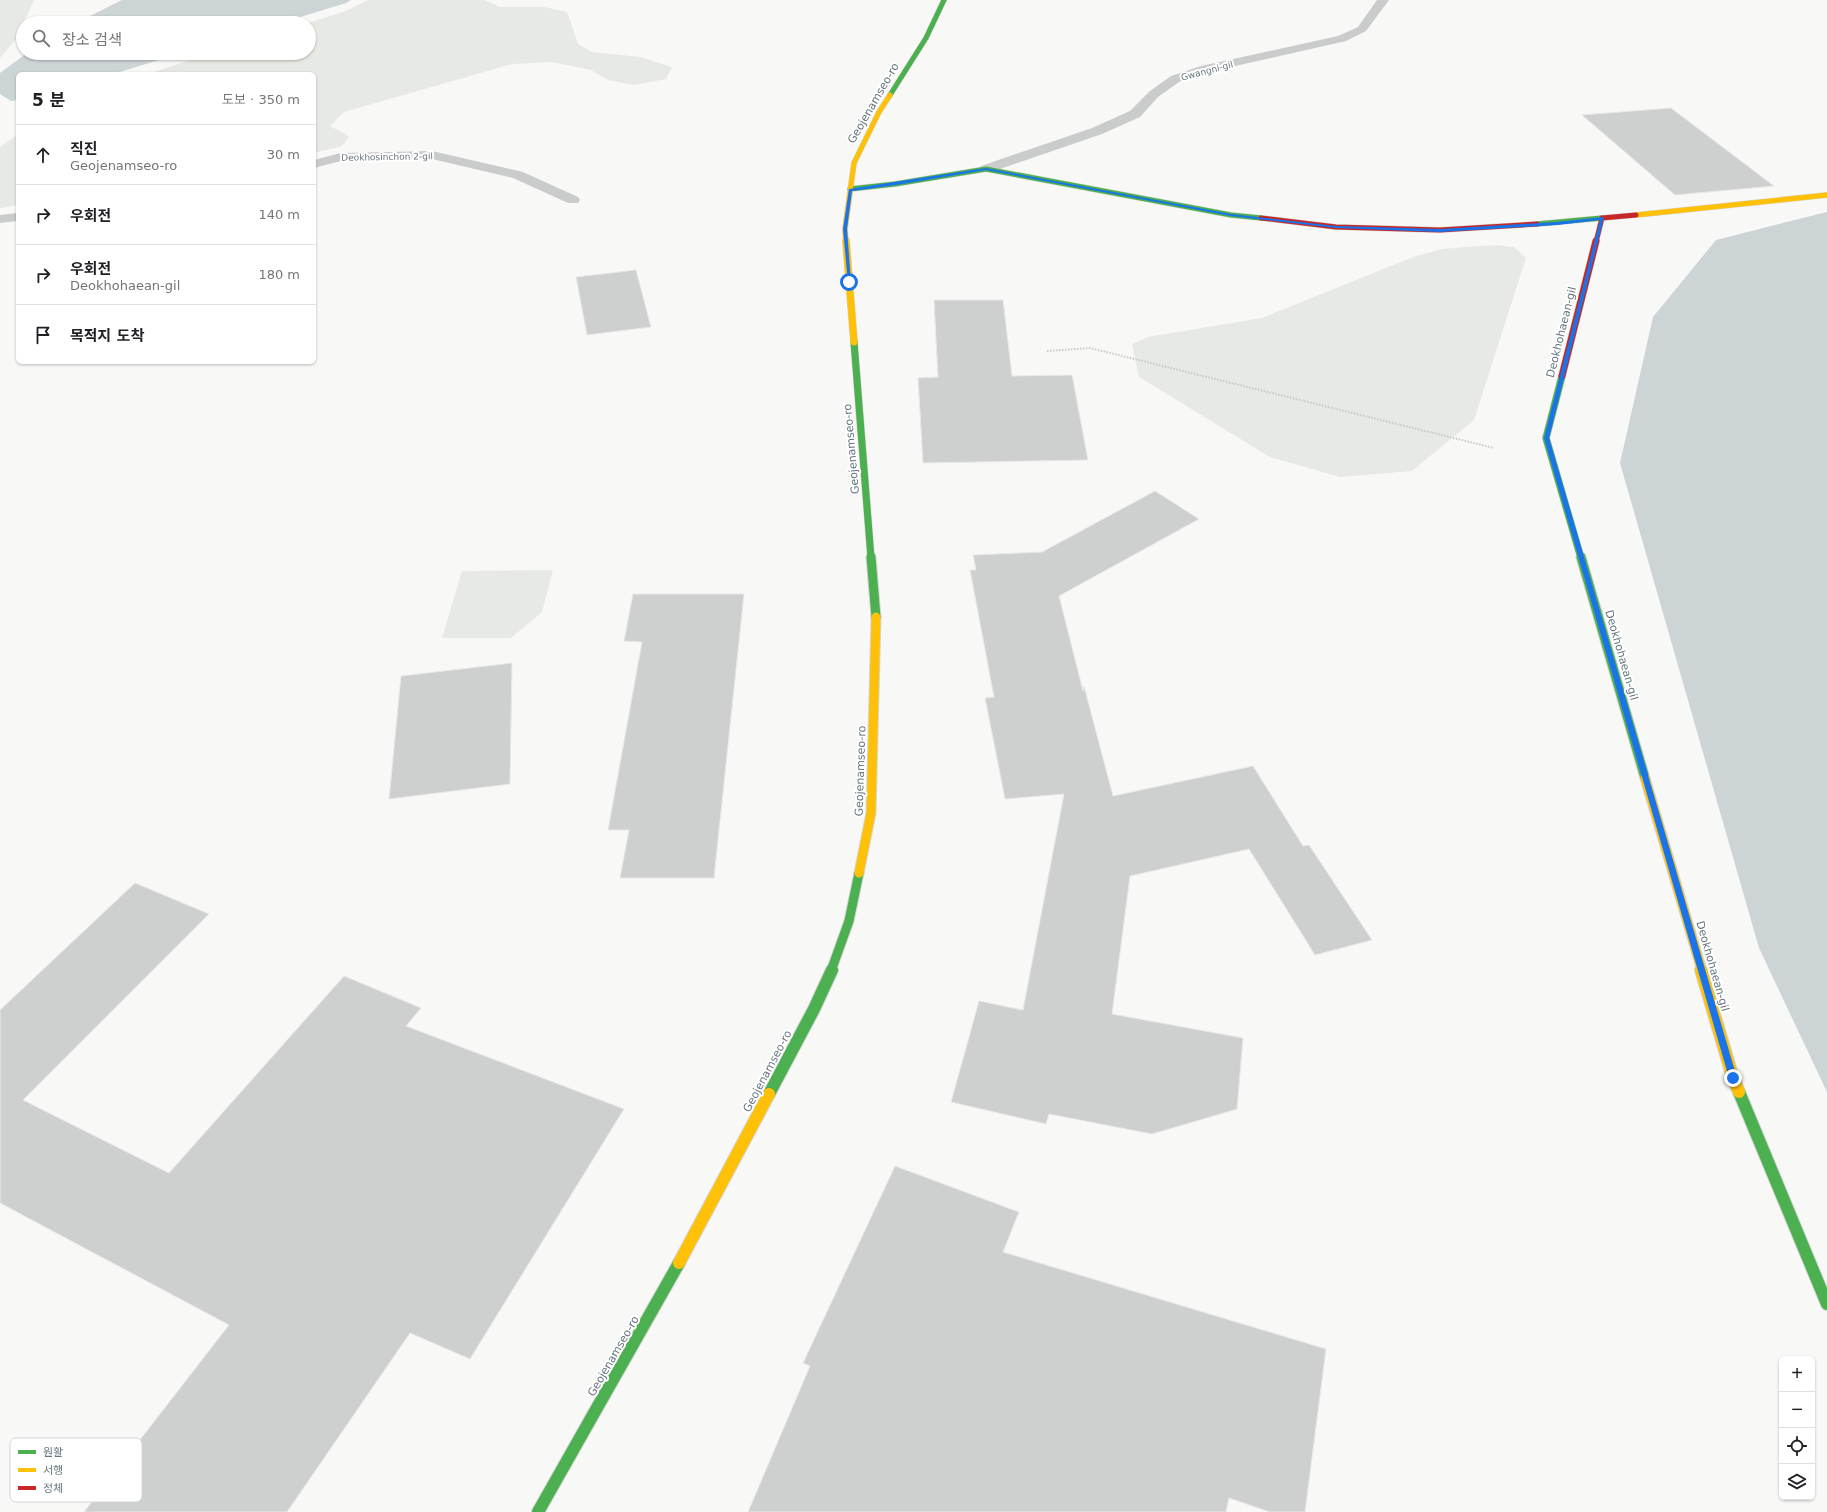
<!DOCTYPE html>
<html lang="ko">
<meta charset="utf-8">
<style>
body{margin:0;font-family:"DejaVu Sans","Noto Sans KR",sans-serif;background:#f6f6f6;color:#202124}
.controls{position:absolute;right:12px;bottom:12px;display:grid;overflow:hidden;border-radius:6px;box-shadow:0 1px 3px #0004}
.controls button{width:36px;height:36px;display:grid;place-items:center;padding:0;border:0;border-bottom:1px solid #e0e0e0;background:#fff;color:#202124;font:20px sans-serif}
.stop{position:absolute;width:12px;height:12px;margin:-9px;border:3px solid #1a73e8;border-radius:50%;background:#fff}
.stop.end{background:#1a73e8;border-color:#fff;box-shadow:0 1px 4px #0008}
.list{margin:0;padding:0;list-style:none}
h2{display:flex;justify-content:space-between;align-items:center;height:52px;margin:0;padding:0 16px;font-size:17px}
h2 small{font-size:13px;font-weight:400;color:#757577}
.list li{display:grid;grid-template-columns:26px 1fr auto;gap:12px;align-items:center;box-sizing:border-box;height:60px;padding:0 16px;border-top:1px solid #e0e0e0}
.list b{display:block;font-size:15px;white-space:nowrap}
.list p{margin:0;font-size:13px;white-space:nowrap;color:#757577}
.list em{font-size:13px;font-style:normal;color:#757577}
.icon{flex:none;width:22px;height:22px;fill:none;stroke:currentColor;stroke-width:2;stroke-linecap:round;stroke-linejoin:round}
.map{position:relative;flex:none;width:1827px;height:1512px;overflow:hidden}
.search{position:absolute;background:#fff;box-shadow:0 1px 3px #0004;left:16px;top:16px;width:300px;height:44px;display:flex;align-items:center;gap:10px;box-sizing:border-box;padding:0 14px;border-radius:22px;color:#757577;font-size:15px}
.panel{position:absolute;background:#fff;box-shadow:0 1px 3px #0004;left:16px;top:72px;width:300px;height:292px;border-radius:6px}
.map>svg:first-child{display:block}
.green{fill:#e7e9e5}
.water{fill:#cdd4d6}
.building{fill:#ced0d0;stroke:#e8e8e6}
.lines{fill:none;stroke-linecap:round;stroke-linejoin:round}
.fast-far3-casing{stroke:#d4d5d5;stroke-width:6}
.fast-far2-casing{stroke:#d4d5d5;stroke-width:8}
.fast-far1-casing{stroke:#d4d5d5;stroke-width:11}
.fast-casing{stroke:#d4d5d5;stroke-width:14}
.slow-far3-casing{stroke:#d4d5d5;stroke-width:6}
.slow-far2-casing{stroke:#d4d5d5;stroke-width:8}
.slow-far1-casing{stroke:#d4d5d5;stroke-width:11}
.slow-casing{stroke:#d4d5d5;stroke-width:14}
.jam-far1-casing{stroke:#d4d5d5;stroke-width:6}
.jam-casing{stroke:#d4d5d5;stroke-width:8}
.path{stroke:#c8c9ca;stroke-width:2;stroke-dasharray:1.5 1.5;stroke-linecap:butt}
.lane{fill:#cacccc;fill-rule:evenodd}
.fast-far3{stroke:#4caf50;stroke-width:5}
.fast-far2{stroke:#4caf50;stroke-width:7}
.fast-far1{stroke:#4caf50;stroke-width:9}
.fast{stroke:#4caf50;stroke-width:12}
.slow-far3{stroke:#ffc107;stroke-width:5}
.slow-far2{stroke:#ffc107;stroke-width:7}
.slow-far1{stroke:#ffc107;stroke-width:9}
.slow{stroke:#ffc107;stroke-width:12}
.jam-far1{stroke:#c62828;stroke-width:5}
.jam{stroke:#c62828;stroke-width:7}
.route{fill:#1a73e8}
.labels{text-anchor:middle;stroke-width:4;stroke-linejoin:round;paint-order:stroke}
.far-street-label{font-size:9px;fill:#66757e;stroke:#fff}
.street-label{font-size:11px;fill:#66757e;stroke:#fff}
.key{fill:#fff;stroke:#d1d6d8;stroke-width:1}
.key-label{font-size:11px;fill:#66757e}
</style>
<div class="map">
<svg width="1827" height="1512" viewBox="0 0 1827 1512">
<rect width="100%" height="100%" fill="#f8f8f7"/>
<!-- green -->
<path class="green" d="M0 0H34L17 38 0 58Z
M368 0H485L500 7H544L567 12 578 44 592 52 640 57 672 67 666 79 634 85 608 80 591 70 552 62 512 64 344 112 330 126 349 136 342 146 314 153V74H147L213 53H309V23H307L346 11Z
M18 134V205L0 208V147Z
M1494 245 1514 247 1526 258 1474 420 1412 471 1340 477 1270 457 1139 377 1132 344 1148 337 1262 318 1413 257 1442 249Z
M553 570 542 612 511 638H442L462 571Z"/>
<!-- water -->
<path class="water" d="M122 0H351L346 3 281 23H76Z
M27 53H182L113 74H18V100L11 101 0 94V73Z
M1827 212V1092L1759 948 1620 463 1653 317 1716 240Z"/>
<!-- building -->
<path class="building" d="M1671 108 1774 186 1675 195 1582 115Z
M636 270 651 327 587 335 576 277Z
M934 300H1003L1012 376 1072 375 1088 460 923 463 918 378 938 377Z
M1155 491 1199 519 1059 596 1083 691 1084 686 1113 796 1253 766 1303 846 1309 845 1372 940 1315 955 1249 849 1130 876 1112 1014 1243 1038 1237 1109 1152 1134 1049 1114 1046 1124 951 1102 979 1001 1023 1010 1064 794 1005 799 985 698 994 697 970 570H976L973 555 1042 552Z
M633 594H744L714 878H620L629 830H608L642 642 624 641Z
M512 663 510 784 389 799 401 676Z
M135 883 209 914 23 1100 169 1173 344 976 421 1008 406 1026 624 1109 470 1359 410 1333 287 1512H84L229 1325 0 1203V1010Z
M895 1166 1019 1212 1003 1252 1326 1349 1305 1512H1270L1229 1498 1226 1512H748L810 1366 803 1363Z"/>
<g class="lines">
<!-- fast-far3 casing -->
<g class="fast-far3-casing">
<path id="fast-far3" d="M890 95 926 38 944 0
M850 189 895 184 986 169 1231 215 1261 218
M1537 224 1602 218"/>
</g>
<!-- fast-far2 casing -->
<g class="fast-far2-casing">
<path id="fast-far2" d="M854 342 871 558
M1562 376 1546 438 1581 558"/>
</g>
<!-- fast-far1 casing -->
<g class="fast-far1-casing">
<path id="fast-far1" d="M871 557 876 617
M1581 557 1645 778
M831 971 849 921 859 873"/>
</g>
<!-- fast casing -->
<g class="fast-casing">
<path id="fast" d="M1739 1092 1827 1304
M769 1094 814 1009 832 970
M538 1512 679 1263"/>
</g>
<!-- slow-far3 casing -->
<g class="slow-far3-casing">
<path id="slow-far3" d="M1636 215 1827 195
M846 242 845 229 854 163 879 112 890 95"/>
</g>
<!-- slow-far2 casing -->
<g class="slow-far2-casing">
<path id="slow-far2" d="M846 241 854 342"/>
</g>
<!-- slow-far1 casing -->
<g class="slow-far1-casing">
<path id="slow-far1" d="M1645 778 1702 971
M859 873 871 813 876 617"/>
</g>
<!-- slow casing -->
<g class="slow-casing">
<path id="slow" d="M1701 970 1733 1078 1739 1092
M679 1263 769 1094"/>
</g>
<!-- jam-far1 casing -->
<g class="jam-far1-casing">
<path id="jam-far1" d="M1261 218 1336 227 1440 230 1537 224
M1596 242 1602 218 1636 215"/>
</g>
<!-- jam casing -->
<g class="jam-casing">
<path id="jam" d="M1562 376 1596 241"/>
</g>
<!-- path -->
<path class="path" d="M1047 351 1090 348 1494 448"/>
<!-- lane -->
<path class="lane" d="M1377 0H1389L1366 31 1346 41 1204 73 1179 82 1158 97 1140 117 1102 134 991 172H981L979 169 981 166 1092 128 1130 111 1150 91 1171 76 1201 66 1338 36 1358 27Z
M432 151 523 172 578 197 580 200 578 203H568L513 178 432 159 341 161 314 168V160L341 153Z
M18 213V221L0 223V215Z"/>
<!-- fast-far3 -->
<use href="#fast-far3" class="fast-far3"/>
<!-- fast-far2 -->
<use href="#fast-far2" class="fast-far2"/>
<!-- fast-far1 -->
<use href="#fast-far1" class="fast-far1"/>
<!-- fast -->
<use href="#fast" class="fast"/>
<!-- slow-far3 -->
<use href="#slow-far3" class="slow-far3"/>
<!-- slow-far2 -->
<use href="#slow-far2" class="slow-far2"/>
<!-- slow-far1 -->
<use href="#slow-far1" class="slow-far1"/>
<!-- slow -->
<use href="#slow" class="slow"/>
<!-- jam-far1 -->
<use href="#jam-far1" class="jam-far1"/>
<!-- jam -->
<use href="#jam" class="jam"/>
</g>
<!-- route -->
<path class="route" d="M986 168 1231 214 1336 226 1440 229 1557 222 1604 217 1549 438 1737 1078 1736 1081H1730L1729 1078 1544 438 1600 220 1557 225 1440 232 1336 228 1231 216 986 170 896 185 852 191 847 229 851 282 848 283 843 229 849 189Z"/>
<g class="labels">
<!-- far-street labels -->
<g class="far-street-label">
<text transform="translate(1207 71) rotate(-15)" y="3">Gwangni-gil</text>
<text transform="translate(387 157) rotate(-1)" y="3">Deokhosinchon 2-gil</text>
</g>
<!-- street labels -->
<g class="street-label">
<text transform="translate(873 103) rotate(-60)" y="4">Geojenamseo-ro</text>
<text transform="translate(1561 332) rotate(-76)" y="4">Deokhohaean-gil</text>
<text transform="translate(851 449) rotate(-95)" y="4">Geojenamseo-ro</text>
<text transform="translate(1622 655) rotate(74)" y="4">Deokhohaean-gil</text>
<text transform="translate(860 771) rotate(-88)" y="4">Geojenamseo-ro</text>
<text transform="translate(1713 966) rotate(74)" y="4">Deokhohaean-gil</text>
<text transform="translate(767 1071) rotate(-62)" y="4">Geojenamseo-ro</text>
<text transform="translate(613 1356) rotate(-60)" y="4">Geojenamseo-ro</text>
</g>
</g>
<!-- legend -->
<rect x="10" y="1438" width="132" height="64" rx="6" class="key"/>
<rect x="18" y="1450" width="18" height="4" fill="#4caf50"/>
<rect x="18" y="1468" width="18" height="4" fill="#ffc107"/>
<rect x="18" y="1486" width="18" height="4" fill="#c62828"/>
<g class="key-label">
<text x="43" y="1456">원활</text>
<text x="43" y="1474">서행</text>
<text x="43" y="1492">정체</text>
</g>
</svg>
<div class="controls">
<button>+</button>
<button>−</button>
<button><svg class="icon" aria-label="locate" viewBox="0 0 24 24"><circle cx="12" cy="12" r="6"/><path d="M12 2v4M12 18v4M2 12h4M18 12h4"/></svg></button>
<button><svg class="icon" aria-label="layers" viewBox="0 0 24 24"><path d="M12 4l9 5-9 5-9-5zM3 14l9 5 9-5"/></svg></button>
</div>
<div class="stop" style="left:849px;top:282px"></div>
<div class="stop end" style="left:1733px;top:1078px"></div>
<div class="search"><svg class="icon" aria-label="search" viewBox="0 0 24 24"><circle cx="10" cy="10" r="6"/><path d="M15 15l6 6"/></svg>장소 검색</div>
<section class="panel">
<h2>5 분<small>도보 · 350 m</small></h2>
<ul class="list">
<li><svg class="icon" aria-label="ahead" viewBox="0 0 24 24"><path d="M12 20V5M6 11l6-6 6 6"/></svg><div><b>직진</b><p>Geojenamseo-ro</p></div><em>30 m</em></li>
<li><svg class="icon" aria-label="right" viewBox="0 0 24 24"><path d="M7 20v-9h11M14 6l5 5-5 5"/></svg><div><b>우회전</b></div><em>140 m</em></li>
<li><svg class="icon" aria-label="right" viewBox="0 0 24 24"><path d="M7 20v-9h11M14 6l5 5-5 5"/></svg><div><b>우회전</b><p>Deokhohaean-gil</p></div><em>180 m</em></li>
<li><svg class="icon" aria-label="arrive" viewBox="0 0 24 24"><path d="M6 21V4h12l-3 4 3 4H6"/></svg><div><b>목적지 도착</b></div></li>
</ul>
</section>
</div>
